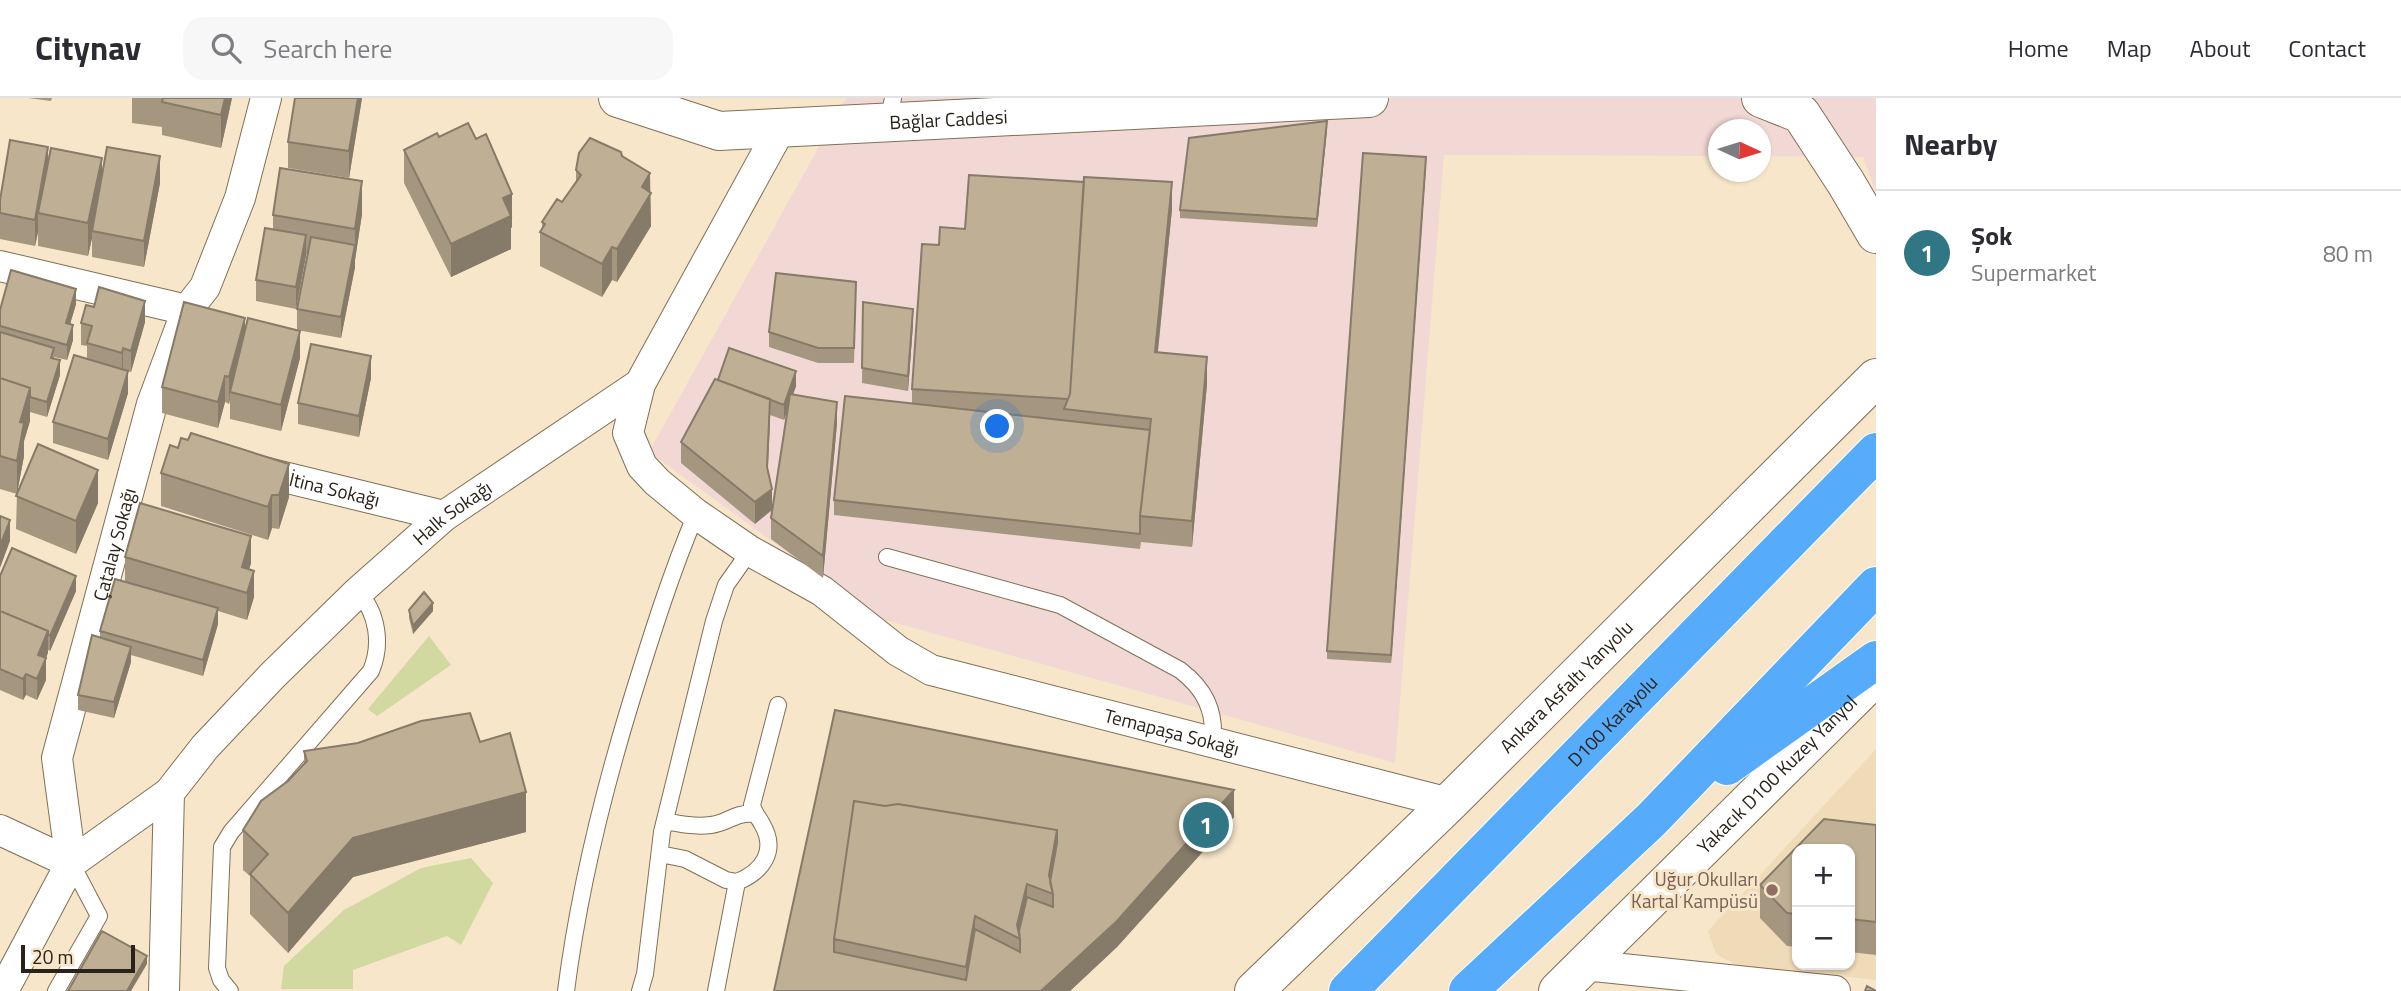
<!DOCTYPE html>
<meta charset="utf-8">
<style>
body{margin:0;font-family:"Titillium Web",sans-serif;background:#f7f7f7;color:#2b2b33}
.controls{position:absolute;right:21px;bottom:21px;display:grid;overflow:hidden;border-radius:14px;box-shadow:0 2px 5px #0004}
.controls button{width:63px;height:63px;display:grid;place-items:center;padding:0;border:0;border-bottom:2px solid #e1e1e2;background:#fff;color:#2b2b33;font:35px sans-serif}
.compass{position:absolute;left:1708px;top:21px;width:63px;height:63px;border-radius:50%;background:#fff;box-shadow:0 2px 5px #0004;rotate:94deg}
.scale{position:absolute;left:21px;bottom:18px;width:114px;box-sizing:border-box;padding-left:7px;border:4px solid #2a2319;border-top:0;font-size:19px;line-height:24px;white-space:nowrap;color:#2a2319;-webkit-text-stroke:5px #f7e6ca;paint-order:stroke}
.you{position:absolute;left:998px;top:329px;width:24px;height:24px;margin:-18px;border:5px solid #fff;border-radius:50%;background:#1a73e8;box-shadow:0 0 0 10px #1a73e833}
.badge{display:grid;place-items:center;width:46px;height:46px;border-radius:50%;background:#317684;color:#fff;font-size:23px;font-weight:700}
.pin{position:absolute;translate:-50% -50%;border:4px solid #fff;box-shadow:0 2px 7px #0006}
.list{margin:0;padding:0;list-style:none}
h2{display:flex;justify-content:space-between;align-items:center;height:91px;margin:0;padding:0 28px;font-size:30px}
h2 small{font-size:23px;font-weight:400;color:#7c7c81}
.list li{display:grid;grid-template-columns:46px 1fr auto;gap:21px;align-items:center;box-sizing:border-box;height:126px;padding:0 28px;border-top:2px solid #e1e1e2}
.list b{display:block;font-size:26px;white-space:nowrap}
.list p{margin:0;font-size:23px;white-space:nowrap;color:#7c7c81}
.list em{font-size:23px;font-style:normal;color:#7c7c81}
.icon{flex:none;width:38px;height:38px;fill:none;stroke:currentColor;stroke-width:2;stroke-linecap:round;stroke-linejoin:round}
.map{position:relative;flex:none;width:1876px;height:893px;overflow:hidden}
header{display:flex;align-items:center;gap:42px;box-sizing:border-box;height:98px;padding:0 35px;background:#fff;border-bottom:2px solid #e1e1e2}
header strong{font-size:33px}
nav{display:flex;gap:38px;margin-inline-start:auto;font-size:24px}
.search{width:490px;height:63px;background:#f7f7f7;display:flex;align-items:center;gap:18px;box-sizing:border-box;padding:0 24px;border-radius:21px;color:#7c7c81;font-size:26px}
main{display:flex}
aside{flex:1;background:#fff}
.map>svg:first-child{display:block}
.built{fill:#f0dbb8;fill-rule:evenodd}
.industrial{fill:#f2d8d4}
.green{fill:#d1d9a1}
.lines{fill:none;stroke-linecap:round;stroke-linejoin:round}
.lane-casing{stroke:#7f7057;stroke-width:18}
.street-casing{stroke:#7f7057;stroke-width:32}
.secondary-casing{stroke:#7f7057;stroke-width:40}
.highway-casing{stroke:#fff;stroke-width:40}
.lane{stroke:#fff;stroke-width:16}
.street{stroke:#fff;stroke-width:30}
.secondary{stroke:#fff;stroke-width:38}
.highway{stroke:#56abfa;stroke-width:38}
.wall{fill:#a4967f}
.shaded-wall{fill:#867a68}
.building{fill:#bfaf94;stroke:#867a68;stroke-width:2;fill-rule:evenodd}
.education-dot{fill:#8d6e63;stroke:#f7e6ca;stroke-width:2.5}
.labels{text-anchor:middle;stroke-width:6;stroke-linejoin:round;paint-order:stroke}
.street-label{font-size:19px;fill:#2a2319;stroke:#f7e6ca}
.education-label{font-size:19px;fill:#785e54;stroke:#f7e6ca;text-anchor:end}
</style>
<header>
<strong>Citynav</strong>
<div class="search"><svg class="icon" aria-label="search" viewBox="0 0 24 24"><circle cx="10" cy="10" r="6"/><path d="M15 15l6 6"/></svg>Search here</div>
<nav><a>Home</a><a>Map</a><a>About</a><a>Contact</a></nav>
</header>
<main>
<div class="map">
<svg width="1876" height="893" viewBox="0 0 1876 893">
<rect width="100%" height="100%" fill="#f7e6ca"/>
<!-- built -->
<path class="built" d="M1876 651V882L1736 867 1716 856 1708 833ZM1797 751H1850V867H1797Z"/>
<!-- industrial -->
<path class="industrial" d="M846 0H1876V95L1863 59 1761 58 1760 32H1718V58L1444 57 1395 665 878 520 649 354Z"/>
<!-- green -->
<path class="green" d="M429 538 451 567 377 618 368 611Z
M471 760 493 785 461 847 447 838 353 872V891H281L284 868 344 812 421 770Z"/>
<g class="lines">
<!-- lane casing -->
<g class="lane-casing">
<path id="lane" d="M888 25 893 0
M887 459 1060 507 1180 572C1205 591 1215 612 1213 644
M665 723C680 726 695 729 711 727 728 725 735 714 754 716
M660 756 685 761 726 782 737 784
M56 893 99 818 71 765
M230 893 221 882 217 870 222 749 231 734 371 573C382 547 378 515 358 494
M566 893C579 792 603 694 633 597 652 536 671 475 696 416
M640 893 645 876 662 734 714 523 726 487 750 453
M716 893 737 784C762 774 778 753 762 726 758 718 754 716 752 707L778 607"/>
</g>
<!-- street casing -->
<g class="street-casing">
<g id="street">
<path d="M0 168 187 212"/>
<path id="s1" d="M640 286 628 335 642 368 657 384 696 416 750 453 822 493 898 553 931 572 1449 705"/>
<path id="s2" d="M251 371 444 418"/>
<path d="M0 732 71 765"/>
<path id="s3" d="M71 765 169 695 205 649 273 577 358 494 444 418 640 286 780 31"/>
<path d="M1584 867 1835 893"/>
<path id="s4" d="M3 893 71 765 57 660 152 306 187 212 205 189 240 100 266 0"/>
<path d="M164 893 169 695"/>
</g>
</g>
<!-- secondary casing -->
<g class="secondary-casing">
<g id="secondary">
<path id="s5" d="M618 0 719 33 1369 0"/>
<path d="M1761 0 1801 16 1846 85 1876 136"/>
<path id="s6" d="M1254 893 1449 705 1876 280"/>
<path id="s7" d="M1558 893 1876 578"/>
</g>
</g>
<!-- highway casing -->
<g class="highway-casing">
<g id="highway">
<path d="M1727 668 1876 562"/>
<path id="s8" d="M1348 893 1876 354"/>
<path d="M1468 893 1651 722 1876 488"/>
</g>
</g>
<!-- lane -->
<use href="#lane" class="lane"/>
<!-- street -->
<use href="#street" class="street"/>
<!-- secondary -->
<use href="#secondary" class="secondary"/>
<!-- highway -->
<use href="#highway" class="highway"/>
</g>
<!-- wall -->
<path class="wall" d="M28 0H52L51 3Z
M132 0H232L221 50 162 37V29L132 25Z
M295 0H362L349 80 288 70V44Z
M1327 31 1317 129 1180 120V112Z
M439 39 512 129 511 130V151L451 179 404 85V52Z
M622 58 650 95 651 128 617 184 612 182 602 199 540 168V134L542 132V124L562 104 576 84V72Z
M48 66 102 80 160 85 144 169 92 159V140L88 158 38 148V134L35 148 0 141V102Z
M1426 67 1391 565 1327 561V553Z
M1172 111 1158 254 1207 286 1192 449 1141 444 1140 451 834 417V402L912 305V291L939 147Z
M362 116 355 162V169L341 240 297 232V211L307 156H306L296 211 256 203V182L273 131V117Z
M856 199 854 265H818L769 249V234Z
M863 204 913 226 908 293 862 285Z
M76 206 70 226 73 242 67 262 54 259 60 277 47 319 30 314V323L24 343V358L17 394 98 405 76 456 16 431 17 396 0 391V212Z
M145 224 131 274 123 272 128 295 108 362 53 345V324L87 261V248L81 247V225Z
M245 235 300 260 281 333 230 321V303L229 306 225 304 218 330 162 315V289Z
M371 280 359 339 298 326V305Z
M718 282 796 288 793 297 837 325 823 480 771 441V420L787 312 784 322 770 317 755 426 681 365V344Z
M161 375 289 399 279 431 272 430 268 442 161 408Z
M125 459 251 465 249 471 254 499 247 522 218 513V526L203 578 131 557V564L114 620 78 612V597L100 539V533L125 484Z
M0 478 76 493 50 553 48 552 46 560V582L37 602 26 597 23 602 0 592Z
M409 512 433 513 413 536 409 520Z
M835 612 1234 719 1117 849 1070 893H774Z
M480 644 526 734 353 779 288 855 250 816V778L243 772V732L304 666V653Z
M1824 721 1876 727V857L1850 854V751H1797V849L1787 848 1760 820V787Z"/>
<!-- shaded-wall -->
<path class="shaded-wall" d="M225 0H232L221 50V17Z
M358 0H362L349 80V53Z
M1327 23V31L1317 129V121Z
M48 49V76L38 115V134L35 148V122Z
M160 58V85L144 169V143Z
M1426 59V67L1391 565V557Z
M102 60V93L92 133V140L88 158V125Z
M650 75 651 128 617 184V151L642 89Z
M362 83V116L355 162V169L341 240V219L355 149V131Z
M1172 84V111L1155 280V254Z
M512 96V129L511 130V151L451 179V146L503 100Z
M306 137V158L296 211V189Z
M612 149V182L602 199V166Z
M76 191V206L66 240V225Z
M145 203V224L131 274V253Z
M913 211V226L908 293V278Z
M245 220V247L230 294 229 306V279Z
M73 227V242L67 262V247Z
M300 233V260L281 333V307Z
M123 250V272L122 276V255Z
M371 258V280L359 339V318Z
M1207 259V286L1192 449V423Z
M60 262V277L47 319V304Z
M128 273V295L108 362V341Z
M796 273V288L784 322V307Z
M225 278V304L218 330V304Z
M30 290V323L24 343V358L17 396V363L20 324Z
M770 301V323L767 390V369Z
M837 304V325L823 480V458Z
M289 366V399L279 431V397Z
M98 372V405L76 456V423Z
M772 391V412L755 426V404Z
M272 397V430L268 442V409Z
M10 422V443L0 470V448Z
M251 438V465L242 496V469Z
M254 473V499L247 522V495Z
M76 478V493L50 553V538Z
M433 505V513L413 536V528Z
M218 510V526L203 578V562Z
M48 533V555L46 560V582L37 602 38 557Z
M131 549V564L114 620V604Z
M26 576V597L23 602V581Z
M1234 692V719L1117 849 1070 893H1041Z
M526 694V734L353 779 288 855V815L353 740Z
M1057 732V771L1052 796 1049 777Z
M1027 786V826L1020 841 1017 827Z
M975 818V857L966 893V869Z
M147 858V866L131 893H127Z"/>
<!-- building -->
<path class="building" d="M163 0H225L221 17 162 4Z
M295 0H358L349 53 288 44Z
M1327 23 1317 121 1180 112 1189 40Z
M468 25 476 41 486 36 512 96 503 100 511 118 451 146 404 52 437 35 439 39Z
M590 40 621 54 622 58 650 75 642 89 651 95 617 151 612 149 602 166 540 134 545 126 542 124 557 101 562 104 581 77 576 72 579 55Z
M10 42 48 49 35 122 0 115V102Z
M107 49 160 58 144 143 92 133Z
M51 50 102 60 88 125 38 115Z
M1363 55 1426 59 1391 557 1327 553Z
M280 70 362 83 355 131 273 117Z
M969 77 1084 84 1070 296 1068 301 912 291 922 146 939 147 940 129 965 131Z
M1084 79 1172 84 1155 254 1207 259 1192 423 1140 418 1151 321 1064 311 1070 296Z
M265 130 306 137 296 189 256 182Z
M311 139 355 147 341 219 297 211Z
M11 172 76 191 66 225 73 227 67 247 0 228V212Z
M776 175 856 184 854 250H818L769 234Z
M99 189 145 203 131 253 123 250 122 255 87 245 92 228 81 225 86 207 94 209Z
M184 204 245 220 229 279 225 278 218 304 162 289Z
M863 204 913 211 908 278 862 270Z
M248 220 300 233 281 307 230 294Z
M0 234 54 250 51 260 60 262 47 304 30 299V290L0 280Z
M311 246 371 258 359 318 298 305Z
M729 250 796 273 784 307 718 282Z
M74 257 128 273 108 341 53 324Z
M0 280 30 290 20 324 24 325 17 363 0 358Z
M715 281 770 301 767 369 772 391 755 404 681 344Z
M790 296 837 304 823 458 771 420Z
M845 298 1150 332 1140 418V436L834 402Z
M191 335 289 366 279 397H272L268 409 161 375 170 347 178 350 181 340 188 342Z
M38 346 98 372 76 423 16 398Z
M140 405 251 438 242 469 254 473 247 495 125 459Z
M0 418 10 422 0 448Z
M12 450 76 478 50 538 48 537V533L0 513V478Z
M115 481 218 510 203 562 100 533Z
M424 494 433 505 413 528 409 512Z
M0 513 48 533 38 557 46 560 37 581 26 576 23 581 0 571Z
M92 537 131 549 114 604 78 597Z
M835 612 1234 692 1117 823 1041 893H774ZM854 703 885 708 898 706 1057 732V745L1050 784 1053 796V809L1027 799 1019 833 1020 841V854L975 831 966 882 834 854V841Z
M470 615 480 644 510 635 526 694 353 740 288 815 250 776 268 756 243 732 261 703 288 683 307 663 304 653 358 645 421 623Z
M854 703 885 708 898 706 1057 732 1049 777 1053 796 1027 786 1017 827 1020 841 975 818 966 869 834 841Z
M1824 721 1876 727V824L1850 821V751H1797V816L1787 815 1760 787Z
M102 833 147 858 127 893H68Z
M1867 888 1876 893H1865Z"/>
<!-- markers -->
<circle class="education-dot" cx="1772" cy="792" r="7"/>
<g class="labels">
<!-- street labels -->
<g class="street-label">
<text dy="7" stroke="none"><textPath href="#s5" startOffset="336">Bağlar Caddesi</textPath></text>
<text dy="7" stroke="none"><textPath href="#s2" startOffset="86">İtina Sokağı</textPath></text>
<text dy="7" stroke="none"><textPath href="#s3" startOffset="520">Halk Sokağı</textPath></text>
<text dy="7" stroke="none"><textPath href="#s4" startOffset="472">Çatalay Sokağı</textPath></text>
<text dy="7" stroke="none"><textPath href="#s6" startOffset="436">Ankara Asfaltı Yanyolu</textPath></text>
<text dy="7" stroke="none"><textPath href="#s8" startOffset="378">D100 Karayolu</textPath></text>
<text dy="7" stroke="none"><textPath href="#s1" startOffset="690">Temapaşa Sokağı</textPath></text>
<text dy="7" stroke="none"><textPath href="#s7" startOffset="308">Yakacık D100 Kuzey Yanyol</textPath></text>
</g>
<!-- education labels -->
<g class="education-label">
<text x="1758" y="788">Uğur Okulları<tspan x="1758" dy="22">Kartal Kampüsü</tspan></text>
</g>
</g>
</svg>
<div class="controls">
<button>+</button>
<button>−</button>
</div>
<svg class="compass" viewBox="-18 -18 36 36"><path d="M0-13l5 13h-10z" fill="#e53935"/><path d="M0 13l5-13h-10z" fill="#7c7c81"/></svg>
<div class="scale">20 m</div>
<div class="you"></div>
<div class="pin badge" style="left:1206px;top:727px">1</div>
</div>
<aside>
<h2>Nearby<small></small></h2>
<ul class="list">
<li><span class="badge">1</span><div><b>Şok</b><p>Supermarket</p></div><em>80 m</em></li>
</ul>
</aside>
</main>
